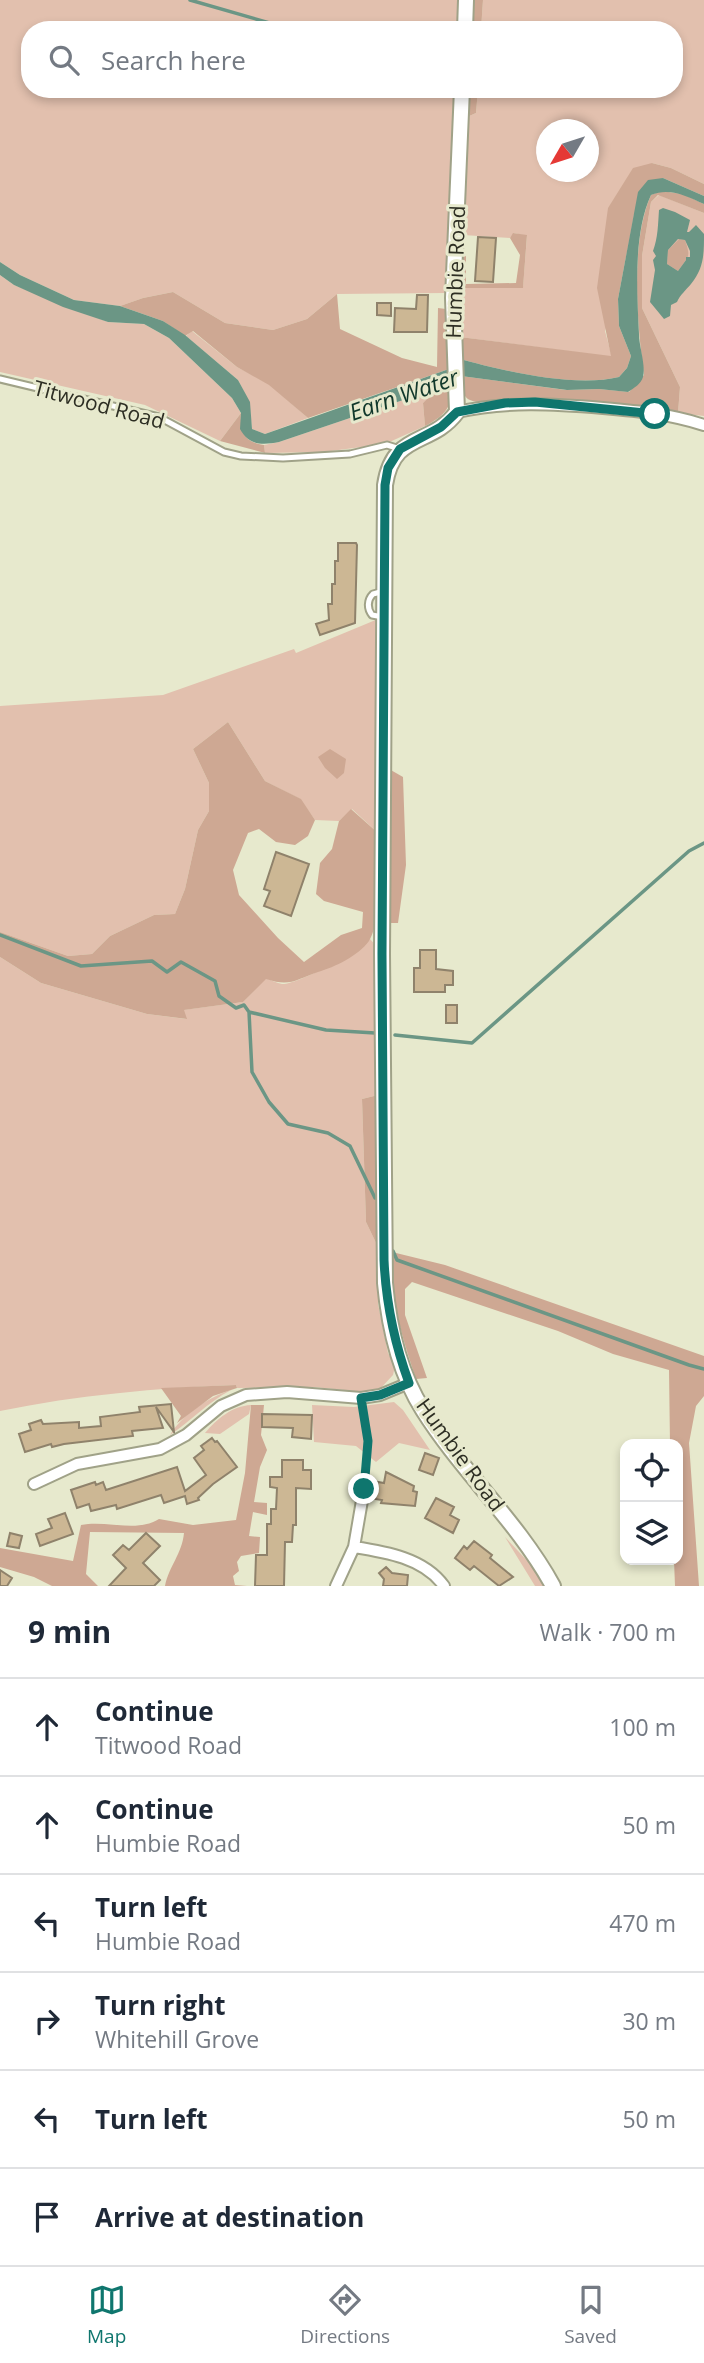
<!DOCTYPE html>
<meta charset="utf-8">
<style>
body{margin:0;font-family:"Open Sans",sans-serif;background:#f6f6f7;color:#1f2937}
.controls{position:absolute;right:21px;bottom:21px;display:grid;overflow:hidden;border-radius:14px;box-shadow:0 4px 10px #0003}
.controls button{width:63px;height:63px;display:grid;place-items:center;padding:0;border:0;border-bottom:2px solid #e0e1e3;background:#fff;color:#1f2937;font:35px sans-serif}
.compass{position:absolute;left:536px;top:119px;width:63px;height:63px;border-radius:50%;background:#fff;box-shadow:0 4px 10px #0003;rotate:231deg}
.stop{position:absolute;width:21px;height:21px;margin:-16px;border:5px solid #0f766e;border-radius:50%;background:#fff}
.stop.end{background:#0f766e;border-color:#fff;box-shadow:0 2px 7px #0008}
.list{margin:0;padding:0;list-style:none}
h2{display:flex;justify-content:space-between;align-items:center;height:91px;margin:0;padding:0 28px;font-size:30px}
h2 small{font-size:23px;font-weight:400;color:#747a83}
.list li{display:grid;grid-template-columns:46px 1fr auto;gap:21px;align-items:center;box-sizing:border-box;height:98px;padding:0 28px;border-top:2px solid #e0e1e3}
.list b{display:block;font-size:26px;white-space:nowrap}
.list p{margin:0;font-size:23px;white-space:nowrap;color:#747a83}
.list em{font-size:23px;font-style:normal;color:#747a83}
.icon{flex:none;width:38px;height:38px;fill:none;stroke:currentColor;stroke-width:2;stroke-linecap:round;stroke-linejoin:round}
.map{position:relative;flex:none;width:704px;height:1586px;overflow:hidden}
.search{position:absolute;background:#fff;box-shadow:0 4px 10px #0003;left:21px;right:21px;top:21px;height:77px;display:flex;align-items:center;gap:18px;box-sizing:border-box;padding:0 24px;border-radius:28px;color:#747a83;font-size:26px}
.sheet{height:679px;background:#fff}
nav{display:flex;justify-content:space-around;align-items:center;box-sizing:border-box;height:98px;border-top:2px solid #e0e1e3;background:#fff;font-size:19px;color:#747a83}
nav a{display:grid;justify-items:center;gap:4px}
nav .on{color:#0f766e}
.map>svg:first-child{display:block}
.green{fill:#e2c0ae;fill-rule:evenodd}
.forest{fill:#cea893}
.water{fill:#6b9685;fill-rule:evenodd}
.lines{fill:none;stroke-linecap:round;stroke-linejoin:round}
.stream{stroke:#6b9685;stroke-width:3.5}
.building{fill:#ccb794;stroke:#8f826b;stroke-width:2}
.service-casing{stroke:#a0a288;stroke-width:9}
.minor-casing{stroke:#a0a288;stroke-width:14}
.tertiary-casing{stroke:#a0a288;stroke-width:18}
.path{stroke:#a4a590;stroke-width:2.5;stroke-dasharray:5 5;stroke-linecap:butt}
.service{stroke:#fff;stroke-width:5}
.minor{stroke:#fff;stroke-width:10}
.tertiary{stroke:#fff;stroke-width:14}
.route{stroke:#0f766e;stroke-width:9}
.labels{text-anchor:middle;stroke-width:6;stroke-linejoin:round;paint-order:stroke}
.street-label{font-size:21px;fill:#2d2e23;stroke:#e7e9cd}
.water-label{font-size:23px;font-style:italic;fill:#11382b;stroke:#e7e9cd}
</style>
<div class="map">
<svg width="704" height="1586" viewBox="0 0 704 1586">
<rect width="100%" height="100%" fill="#e7e9cd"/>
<!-- green -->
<path class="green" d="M0 0H459L458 30H30V89H455L445 293 337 294 307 319 273 330 225 323 173 292 143 298 120 306 74 300 20 275 0 262Z
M483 0H704V184L671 168 652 163 605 331 612 357 460 337 462 288 523 287 527 236 514 233 510 238 463 235 467 117 476 113 478 89H674V30H481ZM546 130H588V172H546Z
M659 195 704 213V416L678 413 680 387 642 308V256L651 202Z
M0 275 14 285 108 322 144 324 169 338 232 398 241 413 220 441 145 405 0 372Z
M192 331 237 367 269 384 308 418 265 434 252 429 249 402 238 380 186 336Z
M451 379V385L423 403 425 426 385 444 323 452 265 453 264 445 279 442 418 395Z
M378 619V833L352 809 339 821 315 820 300 799 265 781 228 722 193 749 209 783V811L198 830 185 889 175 914 154 915 110 936 92 954 68 956 0 932V706L163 695 294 649 296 653Z
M370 939 378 948V1095L362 1099 366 1222 378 1247V1304L388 1353 395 1366 393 1375 380 1389 364 1392 314 1387 237 1388 236 1385C157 1388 78 1395 0 1411V957L41 983 147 1014 186 1019 183 1010 243 1002 266 978C271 980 277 983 282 984 297 985 359 951 370 939Z
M231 1390C208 1402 191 1421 170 1435 183 1414 207 1398 231 1390Z
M394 1402 403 1410 430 1450 399 1443 376 1462 356 1446 314 1442 312 1405 354 1407Z
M251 1405 249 1414 220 1434 205 1433C217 1419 232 1406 251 1405Z
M505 1537 534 1568 545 1586H535Z"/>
<!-- forest -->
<path class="forest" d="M474 0H483L481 30H472Z
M469 89H478L476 113 467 117Z
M652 163 671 168 704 184V196L663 178 634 214 618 299 619 326 631 356 627 368 619 377C574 388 504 371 460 359V337L611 356 597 288 608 208 633 168Z
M661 191 683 194 704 204V213L658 195 651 202 642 256V308L680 387 678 413C625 404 571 399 518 398 504 398 483 406 470 400 461 396 462 384 461 376L566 390 599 389 629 392 644 375C637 324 630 242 651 195Z
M513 233 527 235 523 288H462V250H466V284L516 283 520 255 510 238Z
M679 239 685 240C691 258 689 255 678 271L667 264 668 250Z
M173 292 225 323 273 330 307 319 337 294 340 329 402 358 437 367 438 308 446 309 449 369 308 418 269 385 237 367 193 331 185 336 163 321 120 306 143 298Z
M451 385C453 408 444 416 425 426L423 403 436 391Z
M241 413C240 432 244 442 264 445L265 453 220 441Z
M228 722 265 781 301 799 315 820 308 836 295 845 276 842 259 829 248 833 233 870 239 895 278 938 304 962 341 935 362 928 363 912 324 901 316 894 320 863 332 849 339 821 351 809 378 833C377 858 382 922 369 941 358 956 335 967 318 972 295 980 290 987 266 979L243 1002 184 1010 187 1019 147 1014 41 983 0 957V932L68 956 92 954 110 936 154 915 175 914 185 889 198 830 209 811V783L193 749Z
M330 749 346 759 344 773 337 779 325 768 318 757Z
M389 769 403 777 406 865 398 923H389Z
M378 1095V1247L366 1222 362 1099Z
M392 1252 445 1265 704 1356V1396L696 1406 689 1443 699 1586H675L674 1560H678V1444H670L669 1370 613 1354 558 1331 412 1282 405 1289V1315L427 1378 416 1379C402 1337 389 1296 392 1252Z
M236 1385 237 1388 213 1396 177 1423 181 1416 161 1388Z
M251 1405H264L261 1435 267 1450 260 1467 254 1502 267 1503V1515L253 1512 249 1536 260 1537 259 1553 241 1556 237 1562 239 1571 233 1576 235 1585 247 1586H165C169 1566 182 1554 184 1533L90 1532 86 1574 98 1586H52L34 1577 0 1567V1548L73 1561 81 1525C107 1520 137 1533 159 1519L193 1525 236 1520 245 1473Z"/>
<!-- water -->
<path class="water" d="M663 178 704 196V204C687 196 669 187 651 195 633 234 637 292 639 334 639 347 646 365 643 377 641 384 634 388 628 392L599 389 567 390 461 376 460 359C504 371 575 388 619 377L627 368 631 356 619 326 618 299 638 192 648 180Z
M663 208 675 212 690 220 687 232H689L696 225 704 234C704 254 704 268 691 284 686 290 680 295 677 302L671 305 670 316 664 319 650 302 655 270 653 260 656 256 653 251C658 238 658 224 659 210ZM678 239 685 240 690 251V257H686V260L678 271 667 264 668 250Z
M0 262 20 275 74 300 120 306 163 321 185 335 238 380 250 402 252 429 265 434 449 369 451 379 418 395 279 442C263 445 249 446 240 429L241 413 232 398 169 338 144 324 108 322 63 307 14 285 0 275Z"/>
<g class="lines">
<!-- stream -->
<path class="stream" d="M190 0 294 30
M0 935 81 966 152 961 167 972 181 962 215 981 219 996 236 1008 244 1005 249 1012 326 1030 375 1033
M249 1012 252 1072 269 1102 288 1124 328 1133 350 1146 375 1198
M395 1035 472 1043 689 851 704 843
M393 1251 397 1260 689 1365 704 1369"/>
</g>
<!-- building -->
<path class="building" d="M478 237 496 238 493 282 475 281Z
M417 295H428L427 332H394L395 308 416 309Z
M377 303H391V316L377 315Z
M338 543H356L357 545 355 623 320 635 316 624 329 620 328 604H332V584H335V561H338Z
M276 852 309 864 291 916 264 906 270 891 264 889Z
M420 950H436V969L453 971V985H445V992H414V968H420Z
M446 1005H457V1023H446Z
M171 1404 174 1432 156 1407 163 1428 132 1431 133 1436 64 1444 52 1447 51 1444 25 1452 19 1434 31 1430 29 1424 41 1420 43 1424 79 1422V1428L101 1426 100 1417 140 1412 139 1407Z
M262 1414 312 1415 311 1439 292 1437 293 1428 262 1427Z
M212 1438 215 1442 217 1441 237 1467 213 1484 198 1498 199 1500 187 1504 185 1496 164 1503 161 1495 117 1509 116 1505 91 1511 89 1504 77 1508 71 1490 95 1482 96 1485 103 1482 106 1490 177 1467 185 1491 206 1475 194 1458 204 1450 201 1446Z
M425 1453 439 1458 433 1475 419 1470Z
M282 1460H303V1470H311V1489L296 1488V1525H293L292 1542H285L284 1586H255L256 1555H267V1524H271V1509H276L277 1488 270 1487V1477H282Z
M386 1472 414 1486 413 1491 417 1492 415 1506 381 1503 382 1500 375 1499 378 1482 384 1483Z
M436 1498 454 1507 450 1515 459 1520 453 1533 425 1518Z
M65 1513 73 1534 40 1546 36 1534 52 1528 48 1519Z
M10 1533 22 1536 19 1548 7 1546Z
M146 1533 160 1546 143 1563 160 1580 154 1586H109L126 1568 113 1555 123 1545 129 1550Z
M474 1541 492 1555 490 1558 513 1577 499 1586 474 1566 470 1570 455 1558 464 1546 467 1549Z
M386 1567 392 1573 408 1575 407 1586H383L384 1579 379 1573Z
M0 1570 12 1578 7 1586H0Z"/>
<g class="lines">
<!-- service casing -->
<g class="service-casing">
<path id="service" d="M0 379 159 417 224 452 241 456 283 458 350 454 387 445 400 449
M383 617 372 615C367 609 367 600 373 594L384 591"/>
</g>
<!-- minor casing -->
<g class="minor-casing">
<path id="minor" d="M457 412C507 401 553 404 603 408 637 411 671 414 704 425
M34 1484 77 1464 160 1449 186 1435 221 1406 246 1395 287 1392 361 1398 380 1395 409 1383
M354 1547C386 1552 424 1558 444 1586
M336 1586 354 1547 364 1489"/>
</g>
<!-- tertiary casing -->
<g class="tertiary-casing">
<path id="tertiary" d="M465 30 466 0
M462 89 453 298 457 412C431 447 393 431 385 485L382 954 385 1283C389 1327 399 1372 423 1410 462 1472 518 1522 553 1586"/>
</g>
<!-- path -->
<path class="path" d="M363 1408 367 1441 365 1478"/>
<!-- service -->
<use href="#service" class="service"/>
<!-- minor -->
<use href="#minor" class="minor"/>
<!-- tertiary -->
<use href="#tertiary" class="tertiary"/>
</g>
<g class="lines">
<!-- route -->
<path class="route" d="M364 1489 368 1441 361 1398 380 1395 409 1383C394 1342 386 1304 384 1260L382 954 385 485 388 468 400 449 441 427 457 412 505 403 535 402 655 414"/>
</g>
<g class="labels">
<!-- street labels -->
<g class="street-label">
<text transform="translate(456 272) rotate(-88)" y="7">Humbie Road</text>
<text transform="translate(99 405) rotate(15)" y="7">Titwood Road</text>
<text transform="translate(460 1455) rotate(54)" y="7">Humbie Road</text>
</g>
<!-- water labels -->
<g class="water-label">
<text transform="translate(404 395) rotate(-19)" y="8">Earn Water</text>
</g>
</g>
</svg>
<div class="controls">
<button><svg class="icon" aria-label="locate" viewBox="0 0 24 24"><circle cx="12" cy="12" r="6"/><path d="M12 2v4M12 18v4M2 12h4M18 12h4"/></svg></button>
<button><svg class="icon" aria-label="layers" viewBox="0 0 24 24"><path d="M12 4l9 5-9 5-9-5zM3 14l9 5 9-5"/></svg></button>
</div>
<svg class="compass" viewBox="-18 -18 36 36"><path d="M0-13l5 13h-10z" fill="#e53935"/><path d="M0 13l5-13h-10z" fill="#747a83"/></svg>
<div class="stop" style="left:655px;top:414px"></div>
<div class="stop end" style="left:364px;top:1489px"></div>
<div class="search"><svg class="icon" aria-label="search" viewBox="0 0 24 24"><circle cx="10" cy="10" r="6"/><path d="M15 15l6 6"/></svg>Search here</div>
</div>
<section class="sheet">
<h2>9 min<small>Walk · 700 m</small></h2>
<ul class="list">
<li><svg class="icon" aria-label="ahead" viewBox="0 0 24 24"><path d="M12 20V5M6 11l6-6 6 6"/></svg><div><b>Continue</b><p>Titwood Road</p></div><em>100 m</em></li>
<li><svg class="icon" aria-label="ahead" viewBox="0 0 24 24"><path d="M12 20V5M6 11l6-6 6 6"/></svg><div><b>Continue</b><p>Humbie Road</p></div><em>50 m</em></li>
<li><svg class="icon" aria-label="left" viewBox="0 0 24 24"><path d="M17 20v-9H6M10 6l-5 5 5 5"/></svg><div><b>Turn left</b><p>Humbie Road</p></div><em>470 m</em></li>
<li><svg class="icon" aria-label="right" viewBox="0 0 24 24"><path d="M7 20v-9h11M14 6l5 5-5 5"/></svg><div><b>Turn right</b><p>Whitehill Grove</p></div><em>30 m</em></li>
<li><svg class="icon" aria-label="left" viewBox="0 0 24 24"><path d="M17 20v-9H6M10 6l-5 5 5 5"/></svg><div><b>Turn left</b></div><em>50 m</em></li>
<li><svg class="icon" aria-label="arrive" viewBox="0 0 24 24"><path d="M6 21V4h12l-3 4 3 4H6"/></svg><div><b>Arrive at destination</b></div></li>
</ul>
</section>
<nav>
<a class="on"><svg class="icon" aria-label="map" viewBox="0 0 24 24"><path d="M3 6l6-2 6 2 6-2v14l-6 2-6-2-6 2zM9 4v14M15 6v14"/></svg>Map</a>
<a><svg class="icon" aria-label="directions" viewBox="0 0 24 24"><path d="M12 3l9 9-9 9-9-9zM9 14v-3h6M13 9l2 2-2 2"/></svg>Directions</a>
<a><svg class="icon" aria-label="saved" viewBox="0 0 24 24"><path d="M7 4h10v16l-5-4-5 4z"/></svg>Saved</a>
</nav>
